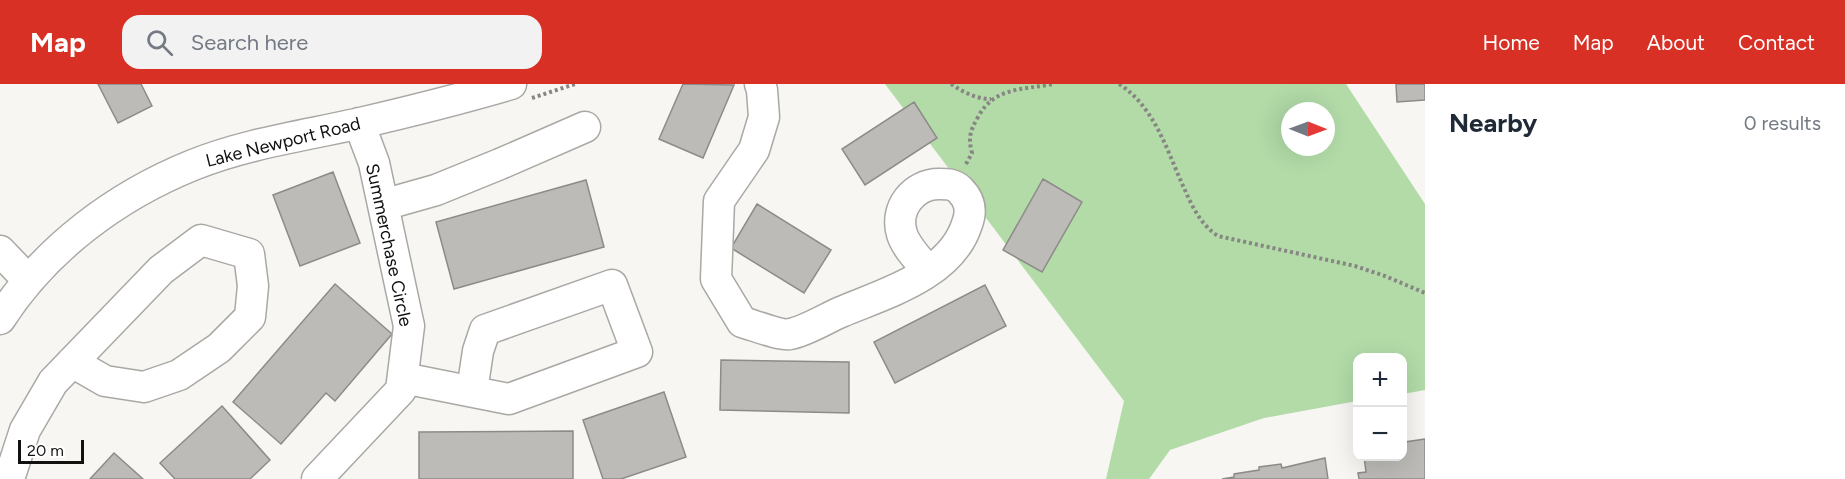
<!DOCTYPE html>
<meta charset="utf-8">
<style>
body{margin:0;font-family:Figtree,sans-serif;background:#f2f2f3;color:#1f2937}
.controls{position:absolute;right:18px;bottom:18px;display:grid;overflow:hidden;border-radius:12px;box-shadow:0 6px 24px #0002}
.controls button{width:54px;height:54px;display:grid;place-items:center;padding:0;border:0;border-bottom:2px solid #e0e1e3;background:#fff;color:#1f2937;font:30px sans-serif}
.compass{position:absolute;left:1281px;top:18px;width:54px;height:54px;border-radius:50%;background:#fff;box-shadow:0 6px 24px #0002;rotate:91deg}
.scale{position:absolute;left:18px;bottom:15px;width:66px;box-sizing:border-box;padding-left:6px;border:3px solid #121110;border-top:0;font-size:16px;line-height:21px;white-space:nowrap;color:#121110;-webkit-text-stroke:4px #fff;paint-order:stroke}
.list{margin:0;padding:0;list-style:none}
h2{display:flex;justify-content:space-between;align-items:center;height:78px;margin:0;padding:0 24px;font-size:26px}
h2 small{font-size:20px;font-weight:400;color:#747a83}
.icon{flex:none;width:33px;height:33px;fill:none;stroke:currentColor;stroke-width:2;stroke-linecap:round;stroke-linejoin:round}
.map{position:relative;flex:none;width:1425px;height:395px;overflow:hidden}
header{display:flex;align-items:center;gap:36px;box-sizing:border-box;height:84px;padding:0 30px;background:#d93025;color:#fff}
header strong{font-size:28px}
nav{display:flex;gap:33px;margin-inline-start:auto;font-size:21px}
.search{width:420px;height:54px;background:#f2f2f3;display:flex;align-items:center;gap:15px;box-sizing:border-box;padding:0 21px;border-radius:18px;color:#747a83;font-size:22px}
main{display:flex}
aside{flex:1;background:#fff}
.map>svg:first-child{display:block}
.green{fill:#b2dba8;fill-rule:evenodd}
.building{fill:#bdbbb7;stroke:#8d8b88;stroke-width:1.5}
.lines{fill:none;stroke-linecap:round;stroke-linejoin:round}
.minor-casing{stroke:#aaa8a4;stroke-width:33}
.path{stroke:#878683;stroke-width:4;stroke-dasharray:3 3;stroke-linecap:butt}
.minor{stroke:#fff;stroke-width:30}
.labels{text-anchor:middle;stroke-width:4.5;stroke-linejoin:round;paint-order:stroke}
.street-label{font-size:18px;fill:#121110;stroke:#fff}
</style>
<header>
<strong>Map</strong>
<div class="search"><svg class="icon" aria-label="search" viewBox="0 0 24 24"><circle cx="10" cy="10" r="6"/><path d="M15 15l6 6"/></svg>Search here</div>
<nav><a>Home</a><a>Map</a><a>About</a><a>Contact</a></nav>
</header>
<main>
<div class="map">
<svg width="1425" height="395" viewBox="0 0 1425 395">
<rect width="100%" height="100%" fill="#f8f6f2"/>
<!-- green -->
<path class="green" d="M885 0H1346L1425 120V306L1403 310 1402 274H1358L1357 317 1264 334 1170 366 1149 395H1106L1124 317ZM1290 27H1326V63H1290Z"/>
<!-- building -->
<path class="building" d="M98 0H141L152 22 118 39Z
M683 0 734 1 703 74 659 55Z
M1396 0H1425V16L1397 18Z
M914 18 937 54 865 101 842 65Z
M333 88 360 159 300 182 273 111Z
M1043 95 1082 118 1042 188 1003 166Z
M586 96 604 163 454 205 436 138Z
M757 120 831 166 804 209 731 164Z
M335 200 392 250 335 317 326 309 281 360 233 318Z
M985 201 1006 242 895 299 874 258Z
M721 276 849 278V329L720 326Z
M664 308 686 373 621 395H603L583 336Z
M222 322 270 376 250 395H175L160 379Z
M573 347V395H419V348Z
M1425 355V395H1359L1358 389 1366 388 1364 372H1402V361L1405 360V358Z
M114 369 143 395H90Z
M1325 374 1328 395H1222L1234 393V390L1259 386V383L1281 380 1282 384Z"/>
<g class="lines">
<!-- minor casing -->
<g class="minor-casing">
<path id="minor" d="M760 0 762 6 764 33 754 66 719 117 716 195 742 238C753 241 781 252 790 250 804 248 827 234 841 228 886 209 951 191 967 140 972 127 970 116 960 106 954 100 948 100 939 100 914 100 894 124 902 150 906 163 919 176 928 187
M383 121 436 106 500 80 585 43
M0 167 28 196
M0 235C45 165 116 112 193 81 245 60 302 52 356 40 408 28 460 15 511 0
M403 294 509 315 637 268 612 201 485 246 478 267 472 307
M9 395 25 346 53 298 161 186 201 156 249 170 253 202 250 233 219 264 179 291 144 303 105 297 72 278
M317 395 401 306 409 242 374 79 359 39"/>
</g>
<!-- path -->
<path class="path" d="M951 0C963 8 976 15 991 15
M1119 0C1155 23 1167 67 1184 104 1192 122 1200 140 1218 152L1355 182 1385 192 1425 209
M532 14 575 0
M966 80 972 69C968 54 970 47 978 33 994 3 1022 6 1053 0"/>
<!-- minor -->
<use href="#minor" class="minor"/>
</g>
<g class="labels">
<!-- street labels -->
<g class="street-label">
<text transform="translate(283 58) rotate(-14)" y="6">Lake Newport Road</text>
<text transform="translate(389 161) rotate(78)" y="6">Summerchase Circle</text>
</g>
</g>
</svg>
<div class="controls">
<button>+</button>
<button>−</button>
</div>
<svg class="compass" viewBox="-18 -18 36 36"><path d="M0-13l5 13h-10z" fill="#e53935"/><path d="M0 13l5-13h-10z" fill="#747a83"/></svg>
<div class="scale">20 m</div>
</div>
<aside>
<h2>Nearby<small>0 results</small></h2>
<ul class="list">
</ul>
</aside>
</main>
